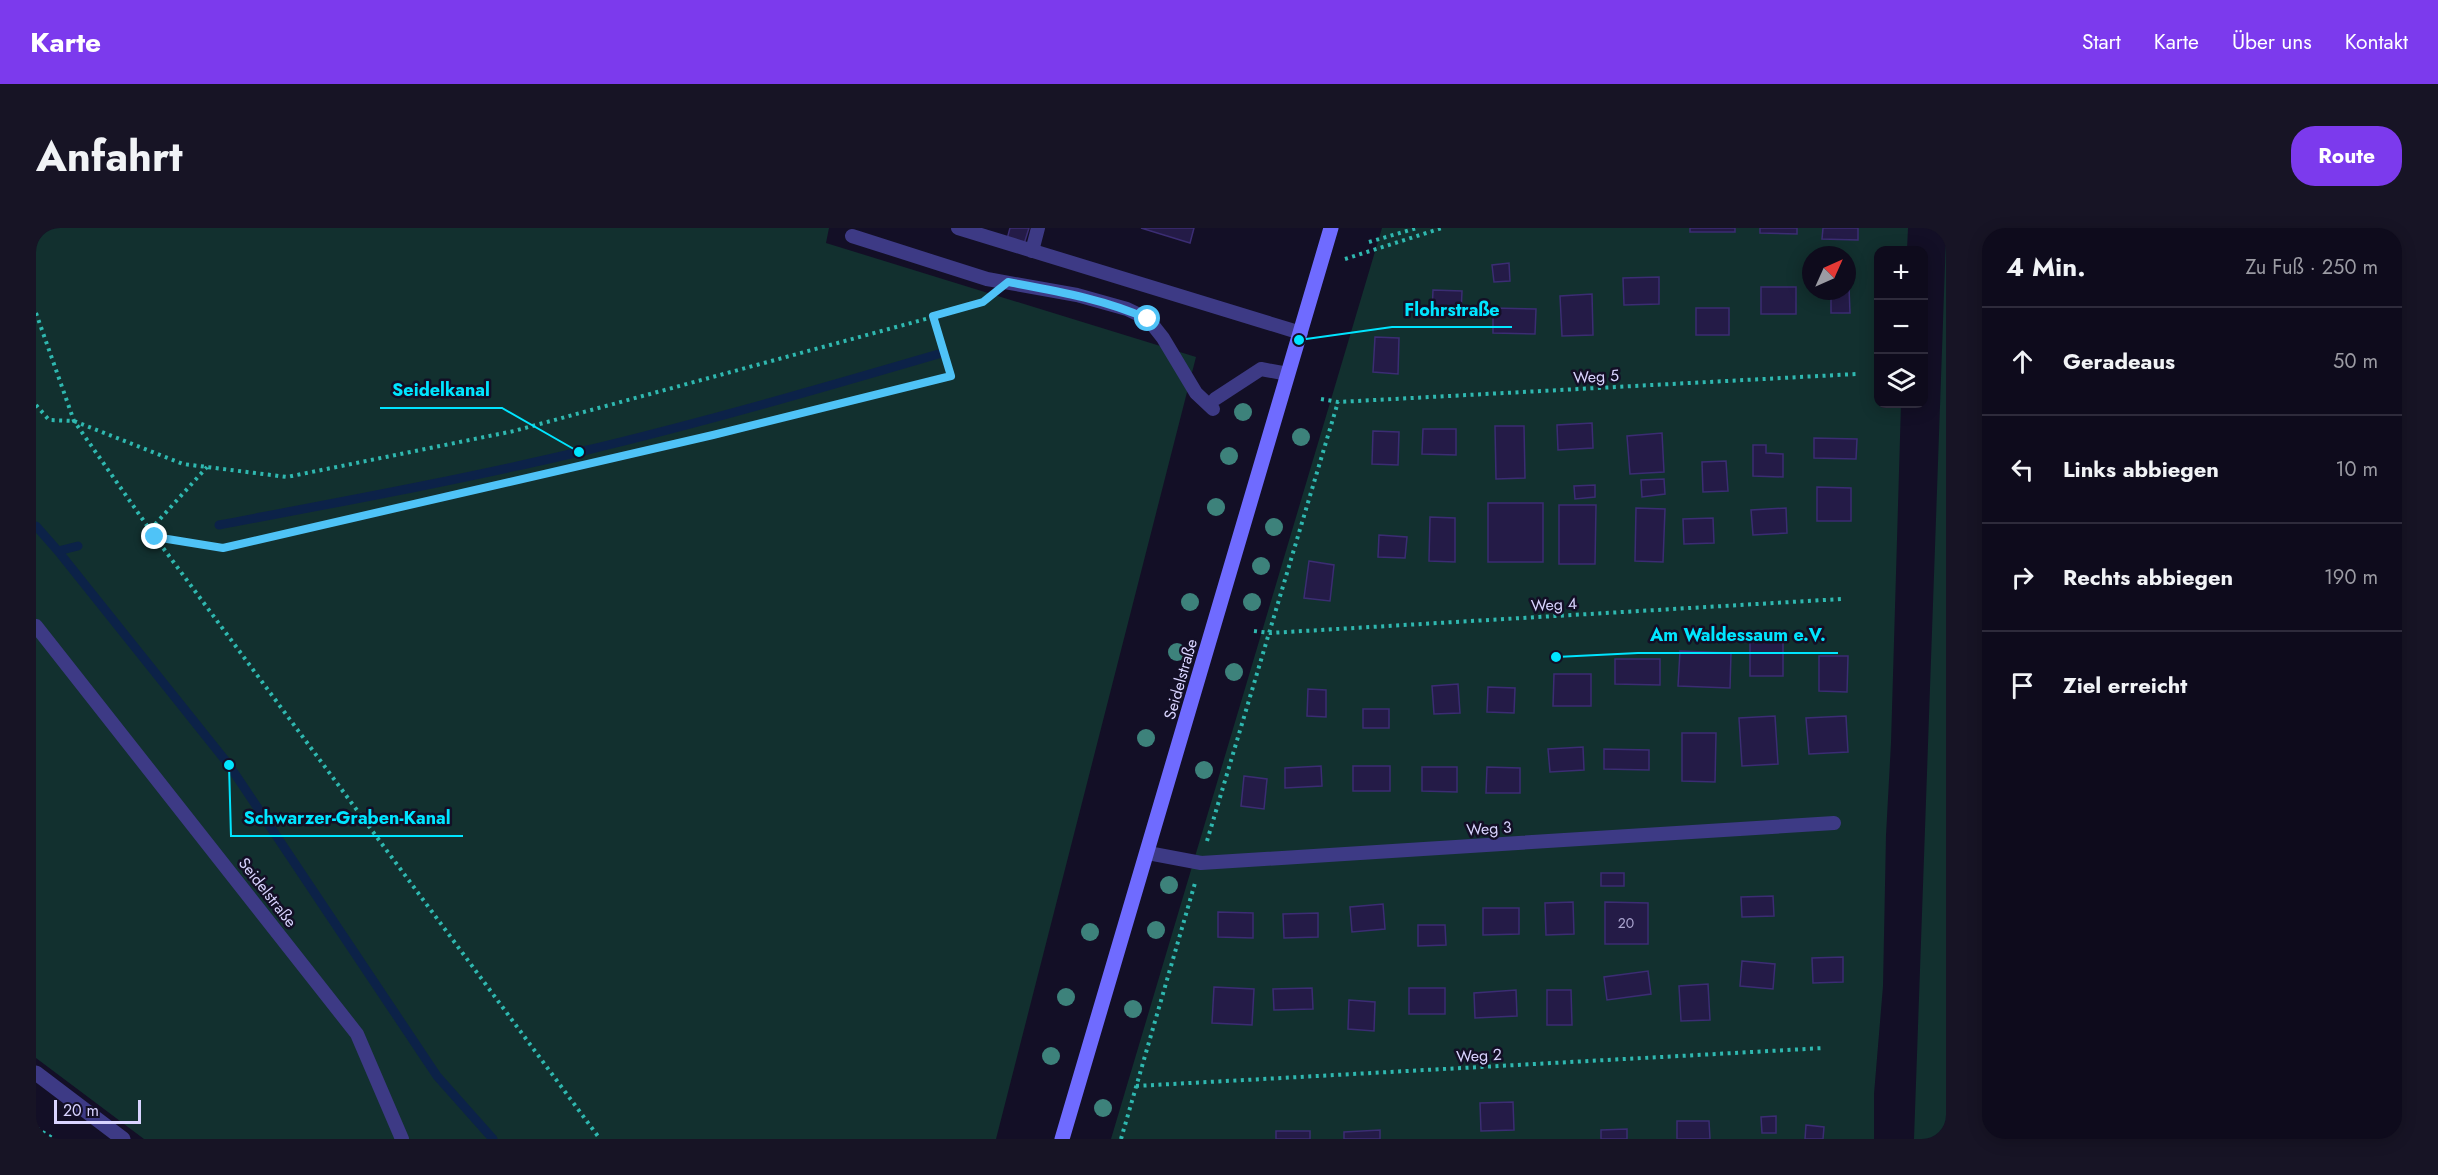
<!DOCTYPE html>
<html lang="de">
<meta charset="utf-8">
<style>
body{margin:0;font-family:Jost,sans-serif;background:#171425;color:#f1f3f6}
.controls{position:absolute;right:18px;top:18px;display:grid;overflow:hidden;border-radius:12px;box-shadow:0 3px 15px #0003}
.controls button{width:54px;height:54px;display:grid;place-items:center;padding:0;border:0;border-bottom:2px solid #2e2b3b;background:#0e0b1c;color:#f1f3f6;font:30px sans-serif}
.compass{position:absolute;left:1766px;top:18px;width:54px;height:54px;border-radius:50%;background:#0e0b1c;box-shadow:0 3px 15px #0003;rotate:45deg}
.scale{position:absolute;left:18px;bottom:15px;width:87px;box-sizing:border-box;padding-left:6px;border:3px solid #d9d4ff;border-top:0;font-size:16px;line-height:21px;white-space:nowrap;color:#d9d4ff;-webkit-text-stroke:4px #130f26;paint-order:stroke}
.stop{position:absolute;width:18px;height:18px;margin:-14px;border:4px solid #4fc3f7;border-radius:50%;background:#fff}
.stop.end{background:#4fc3f7;border-color:#fff;box-shadow:0 2px 6px #0008}
.list{margin:0;padding:0;list-style:none}
h2{display:flex;justify-content:space-between;align-items:center;height:78px;margin:0;padding:0 24px;font-size:26px}
h2 small{font-size:20px;font-weight:400;color:#9b9ba3}
.list li{display:grid;grid-template-columns:39px 1fr auto;gap:18px;align-items:center;box-sizing:border-box;height:108px;padding:0 24px;border-top:2px solid #2e2b3b}
.list b{display:block;font-size:22px;white-space:nowrap}
.list em{font-size:20px;font-style:normal;color:#9b9ba3}
.icon{flex:none;width:33px;height:33px;fill:none;stroke:currentColor;stroke-width:2;stroke-linecap:round;stroke-linejoin:round}
.map{position:relative;flex:none;width:1910px;height:911px;overflow:hidden;border-radius:24px}
header{display:flex;align-items:center;gap:36px;box-sizing:border-box;height:84px;padding:0 30px;background:#7c3aed;color:#fff}
header strong{font-size:28px}
nav{display:flex;gap:33px;margin-inline-start:auto;font-size:21px}
.intro{display:flex;align-items:center;justify-content:space-between;box-sizing:border-box;height:144px;padding:0 36px}
h1{margin:0;font-size:42px}
.button{padding:15px 27px;border-radius:24px;background:#7c3aed;color:#fff;font-size:21px;font-weight:700}
main{display:flex;gap:36px;padding:0 36px}
aside{flex:1;background:#0e0b1c;border-radius:24px;box-shadow:0 3px 15px #0003}
.map>svg:first-child{display:block}
.green{fill:#12302f;fill-rule:evenodd}
.lines{fill:none;stroke-linecap:round;stroke-linejoin:round}
.stream{stroke:#0c2248;stroke-width:9}
.building{fill:#241b47;stroke:#3b2d73;stroke-width:1.5}
.path{stroke:#2fb8b0;stroke-width:4;stroke-dasharray:3 4.5;stroke-linecap:butt}
.service{stroke:#3d3a85;stroke-width:14}
.minor{stroke:#3d3a85;stroke-width:15}
.secondary{stroke:#6f6bff;stroke-width:15}
.tree{fill:#3d827b}
.route{stroke:#4fc3f7;stroke-width:8}
.labels{text-anchor:middle;stroke-width:5;stroke-linejoin:round;paint-order:stroke}
.number-label{font-size:14px;fill:#aca6d1}
.street-label{font-size:16px;fill:#d9d4ff;stroke:#130f26}
.leader{fill:none;stroke:#00e5ff;stroke-width:2}
.callout-dot{fill:#00e5ff;stroke:#130f26;stroke-width:2}
.callout-label{font-size:18px;text-anchor:middle;font-weight:bold;fill:#00e5ff;stroke:#130f26;stroke-width:5;stroke-linejoin:round;paint-order:stroke}
</style>
<header>
<strong>Karte</strong>
<nav><a>Start</a><a>Karte</a><a>Über uns</a><a>Kontakt</a></nav>
</header>
<div class="intro"><h1>Anfahrt</h1><a class="button">Route</a></div>
<main>
<div class="map">
<svg width="1910" height="911" viewBox="0 0 1910 911">
<rect width="100%" height="100%" fill="#130f26"/>
<!-- green -->
<path class="green" d="M0 0H793L790 15 1160 129 960 911H108L0 830Z
M1346 0H1872L1871 22H1842V176H1865L1855 515 1850 607 1847 758 1838 866V911H1075ZM1775 27H1811V63H1775Z
M1910 9V911H1878Z"/>
<g class="lines">
<!-- stream -->
<path class="stream" d="M183 297C304 274 424 252 543 224 666 195 786 160 906 125
M0 298 22 323 193 537 401 848 457 911
M22 323 42 318"/>
</g>
<!-- building -->
<path class="building" d="M974 0H993L988 16 971 11Z
M1105 0H1158L1154 15Z
M1654 0H1699V4H1654Z
M1724 0H1761V6L1724 5Z
M1787 0H1822V12L1786 11Z
M1473 35 1474 53 1458 54 1456 37Z
M1623 49V76L1588 77 1587 50Z
M1725 59H1760V86H1725Z
M1811 59H1813L1814 85H1795V63H1811Z
M1397 62 1426 63 1425 86 1396 85Z
M1556 66 1557 107 1526 108 1524 68Z
M1457 80 1500 81 1499 106 1457 105Z
M1660 80H1693V107H1660Z
M1339 109 1363 110 1362 146 1337 144Z
M1556 195 1557 220 1522 222 1521 197Z
M1459 198H1488L1489 250 1460 251Z
M1387 201H1420V227L1386 226Z
M1337 203 1363 204 1362 237 1336 236Z
M1626 205 1628 244 1594 246 1591 208Z
M1778 210 1821 211 1820 231 1778 230Z
M1717 217H1730V225L1747 226V249L1717 248Z
M1690 233 1692 263 1667 264 1666 234Z
M1628 251 1629 266 1606 269 1605 252Z
M1559 257V269L1539 271 1538 258Z
M1781 259 1815 260V293H1781Z
M1452 275H1507V334H1452Z
M1523 277H1560L1559 336H1523Z
M1600 280 1629 281 1627 334 1599 333Z
M1750 280 1751 305 1717 307 1715 282Z
M1394 289 1419 290V334L1393 333Z
M1677 290 1678 315 1648 316 1647 291Z
M1343 307 1371 309 1369 330 1342 329Z
M1273 333 1298 337 1294 373 1268 370Z
M1714 414H1747V448H1714Z
M1644 423 1695 425 1694 460 1642 458Z
M1783 428H1812L1811 464 1783 463Z
M1579 431H1624V457L1579 456Z
M1518 446H1555V478H1517Z
M1422 456 1424 485 1398 486 1396 458Z
M1452 459 1479 460 1478 485 1451 484Z
M1272 461 1290 462V489L1271 488Z
M1327 481H1353V500H1327Z
M1739 488 1742 536 1706 538 1703 490Z
M1810 488 1812 524 1773 526 1770 490Z
M1646 505H1680L1679 554 1646 553Z
M1547 519 1548 542 1514 544 1512 521Z
M1568 521 1613 522V542L1568 541Z
M1285 538 1286 558 1249 560V540Z
M1317 538H1354V563H1317Z
M1386 539H1421V564L1386 563Z
M1451 539 1484 540V565H1450Z
M1208 548 1231 551 1228 581 1205 578Z
M1565 645H1588V658H1565Z
M1737 668 1738 688 1706 689 1705 669Z
M1537 674 1538 706 1510 707 1509 675Z
M1569 674 1612 675V716H1569Z
M1347 676 1349 701 1316 704 1314 679Z
M1447 680H1483V706L1447 707Z
M1182 684 1217 685V710L1182 709Z
M1282 685V709L1248 710 1247 686Z
M1382 697H1409L1410 717 1382 718Z
M1807 729V754L1777 755 1776 730Z
M1706 733 1739 736 1737 761 1704 758Z
M1612 743 1615 766 1571 772 1568 749Z
M1672 756 1674 792 1645 793 1643 758Z
M1178 759 1218 761 1216 797 1176 795Z
M1276 760 1277 781 1238 782 1237 761Z
M1373 760H1409V786H1373Z
M1480 762 1481 788 1439 790 1438 765Z
M1511 762H1535L1536 797H1511Z
M1313 772 1339 774 1338 803 1312 801Z
M1477 874 1478 902 1445 903 1444 875Z
M1740 888V905H1726L1725 889Z
M1641 893H1673L1674 911H1641Z
M1770 897 1788 899 1787 911H1769Z
M1591 901V911H1565V902Z
M1344 902V911H1308V904Z
M1240 903H1274V911H1240Z"/>
<g class="lines">
<!-- path -->
<path class="path" d="M1333 14 1381 0
M1309 31 1406 0
M0 85 38 193 119 309 564 911
M1285 171 1302 174 1820 146
M0 177 13 192 38 193 147 236 251 249 478 203 897 89
M114 302 171 239
M119 309 187 320 677 207 915 148 897 89 949 72
M1218 403 1234 405 1805 371
M1171 613 1302 174
M1100 858 1788 820
M0 900 18 911
M1085 911 1159 655"/>
<!-- service -->
<path class="service" d="M922 0 1265 105
M816 8 951 51 1041 67 1091 81 1112 91 1127 110 1160 165 1177 181
M996 23 1002 0
M1179 171 1225 141 1252 146
M0 398 321 806 366 911
M1112 625 1165 635 1798 595"/>
<!-- minor -->
<path class="minor" d="M0 845 87 911"/>
<!-- secondary -->
<path class="secondary" d="M1026 911 1295 0"/>
</g>
<!-- trees -->
<g class="tree">
<circle cx="1207" cy="184" r="9"/>
<circle cx="1265" cy="209" r="9"/>
<circle cx="1193" cy="228" r="9"/>
<circle cx="1180" cy="279" r="9"/>
<circle cx="1238" cy="299" r="9"/>
<circle cx="1225" cy="338" r="9"/>
<circle cx="1154" cy="374" r="9"/>
<circle cx="1216" cy="374" r="9"/>
<circle cx="1141" cy="424" r="9"/>
<circle cx="1198" cy="444" r="9"/>
<circle cx="1110" cy="510" r="9"/>
<circle cx="1168" cy="542" r="9"/>
<circle cx="1133" cy="657" r="9"/>
<circle cx="1120" cy="702" r="9"/>
<circle cx="1054" cy="704" r="9"/>
<circle cx="1030" cy="769" r="9"/>
<circle cx="1097" cy="781" r="9"/>
<circle cx="1015" cy="828" r="9"/>
<circle cx="1067" cy="880" r="9"/>
</g>
<g class="lines">
<!-- route -->
<path class="route" d="M119 309 187 320 677 207 915 148 897 88 947 74 972 54C1020 63 1068 71 1112 91"/>
</g>
<g class="labels">
<!-- number labels -->
<g class="number-label">
<text x="1590" y="700">20</text>
</g>
<!-- street labels -->
<g class="street-label">
<text transform="translate(1560 148) rotate(-3)" y="6">Weg 5</text>
<text transform="translate(1518 376) rotate(-3)" y="6">Weg 4</text>
<text transform="translate(1144 451) rotate(-74)" y="6">Seidelstraße</text>
<text transform="translate(1453 600) rotate(-4)" y="6">Weg 3</text>
<text transform="translate(232 664) rotate(52)" y="6">Seidelstraße</text>
<text transform="translate(1443 827) rotate(-3)" y="6">Weg 2</text>
</g>
</g>
<!-- callouts -->
<path class="leader" d="M1263 112L1356 99H1476M543 224L466 180H344M1520 429L1602 425H1802M193 537L195 608H427"/>
<g class="callout-dot">
<circle cx="1263" cy="112" r="6"/>
<circle cx="543" cy="224" r="6"/>
<circle cx="1520" cy="429" r="6"/>
<circle cx="193" cy="537" r="6"/>
</g>
<g class="callout-label">
<text x="1416" y="88">Flohrstraße</text>
<text x="405" y="168">Seidelkanal</text>
<text x="1702" y="413">Am Waldessaum e.V.</text>
<text x="311" y="596">Schwarzer-Graben-Kanal</text>
</g>
</svg>
<div class="controls">
<button>+</button>
<button>−</button>
<button><svg class="icon" aria-label="layers" viewBox="0 0 24 24"><path d="M12 4l9 5-9 5-9-5zM3 14l9 5 9-5"/></svg></button>
</div>
<svg class="compass" viewBox="-18 -18 36 36"><path d="M0-13l5 13h-10z" fill="#e53935"/><path d="M0 13l5-13h-10z" fill="#9b9ba3"/></svg>
<div class="scale">20 m</div>
<div class="stop" style="left:1112px;top:91px"></div>
<div class="stop end" style="left:119px;top:309px"></div>
</div>
<aside>
<h2>4 Min.<small>Zu Fuß · 250 m</small></h2>
<ul class="list">
<li><svg class="icon" aria-label="ahead" viewBox="0 0 24 24"><path d="M12 20V5M6 11l6-6 6 6"/></svg><div><b>Geradeaus</b></div><em>50 m</em></li>
<li><svg class="icon" aria-label="left" viewBox="0 0 24 24"><path d="M17 20v-9H6M10 6l-5 5 5 5"/></svg><div><b>Links abbiegen</b></div><em>10 m</em></li>
<li><svg class="icon" aria-label="right" viewBox="0 0 24 24"><path d="M7 20v-9h11M14 6l5 5-5 5"/></svg><div><b>Rechts abbiegen</b></div><em>190 m</em></li>
<li><svg class="icon" aria-label="arrive" viewBox="0 0 24 24"><path d="M6 21V4h12l-3 4 3 4H6"/></svg><div><b>Ziel erreicht</b></div></li>
</ul>
</aside>
</main>
